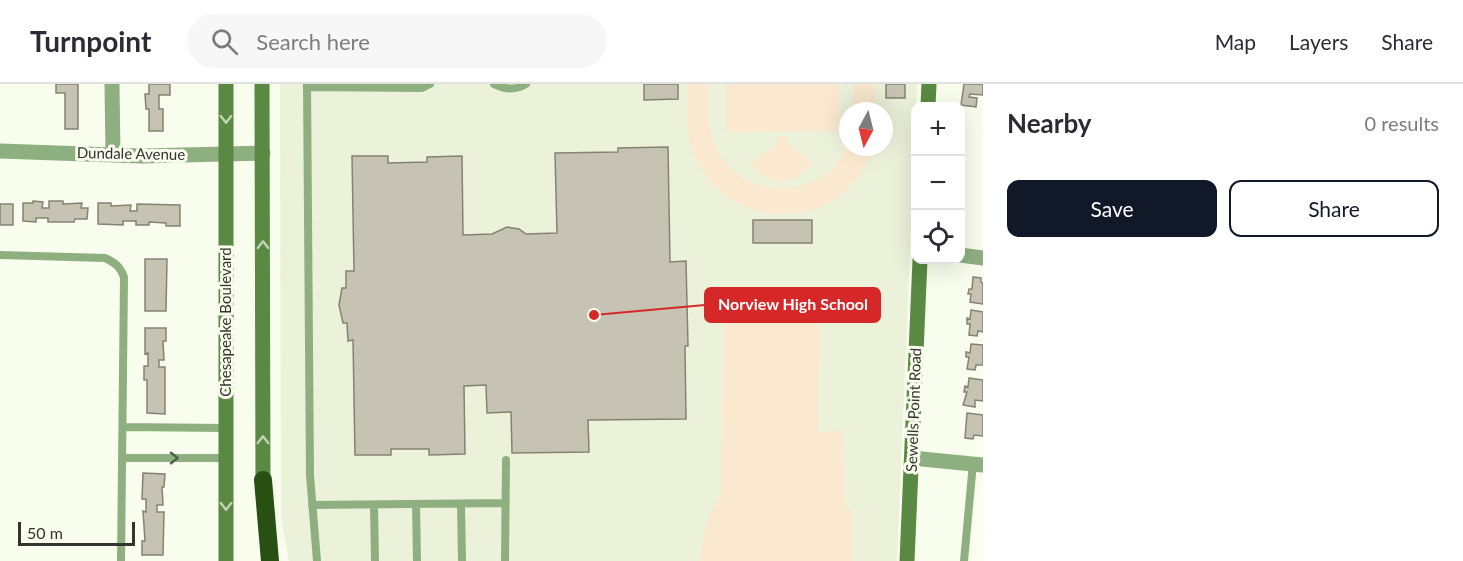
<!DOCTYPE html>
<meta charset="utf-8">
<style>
body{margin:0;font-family:Lato,sans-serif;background:#f7f7f7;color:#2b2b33}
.controls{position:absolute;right:18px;top:18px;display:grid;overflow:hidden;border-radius:12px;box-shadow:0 6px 24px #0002}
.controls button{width:54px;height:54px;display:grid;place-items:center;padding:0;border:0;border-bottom:2px solid #e1e1e2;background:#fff;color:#2b2b33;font:30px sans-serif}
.compass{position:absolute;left:839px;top:18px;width:54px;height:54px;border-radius:50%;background:#fff;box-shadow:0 6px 24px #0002;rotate:187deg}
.scale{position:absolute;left:18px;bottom:15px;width:117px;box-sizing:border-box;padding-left:6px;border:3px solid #32342e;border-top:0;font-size:16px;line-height:21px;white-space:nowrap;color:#32342e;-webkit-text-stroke:4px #f9fded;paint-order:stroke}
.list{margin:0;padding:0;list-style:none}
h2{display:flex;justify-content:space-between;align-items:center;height:78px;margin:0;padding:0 24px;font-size:26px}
h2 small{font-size:20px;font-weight:400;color:#7c7c81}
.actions{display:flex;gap:12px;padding:18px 24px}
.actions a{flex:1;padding:14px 0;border:2px solid #111827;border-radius:12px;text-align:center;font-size:21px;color:#111827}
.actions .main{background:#111827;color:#fff}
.icon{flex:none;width:33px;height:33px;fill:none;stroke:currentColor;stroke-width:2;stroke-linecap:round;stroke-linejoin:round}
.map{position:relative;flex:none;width:983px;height:477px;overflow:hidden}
header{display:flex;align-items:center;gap:36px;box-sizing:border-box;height:84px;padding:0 30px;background:#fff;border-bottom:2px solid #e1e1e2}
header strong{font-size:28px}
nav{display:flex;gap:33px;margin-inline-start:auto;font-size:21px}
.search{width:420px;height:54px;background:#f7f7f7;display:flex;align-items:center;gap:15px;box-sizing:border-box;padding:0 21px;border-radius:33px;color:#7c7c81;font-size:22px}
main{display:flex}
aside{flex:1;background:#fff}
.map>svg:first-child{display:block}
.built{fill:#ecf1da;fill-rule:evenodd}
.pitch{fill:#fae9cf}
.building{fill:#c6c3b4;stroke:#858274;stroke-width:1.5}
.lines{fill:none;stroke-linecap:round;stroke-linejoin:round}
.lane{stroke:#8eaf80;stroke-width:8}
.street{stroke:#8eaf80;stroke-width:15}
.secondary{stroke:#598943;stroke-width:15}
.highway{stroke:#295013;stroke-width:18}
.oneway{stroke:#c1d4b2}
.oneway2{stroke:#525f4b}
.labels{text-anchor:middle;stroke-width:6;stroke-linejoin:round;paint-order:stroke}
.street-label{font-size:15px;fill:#32342e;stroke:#f9fded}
.leader{fill:none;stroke:#d62828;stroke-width:2}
.callout-dot{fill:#d62828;stroke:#f9fded;stroke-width:2}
.callout{fill:#d62828;stroke:#d62828;stroke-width:2}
.callout-label{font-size:16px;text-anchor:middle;font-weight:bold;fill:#fff}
</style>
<header>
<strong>Turnpoint</strong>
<div class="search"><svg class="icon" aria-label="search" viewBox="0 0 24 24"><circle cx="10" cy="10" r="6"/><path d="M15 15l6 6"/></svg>Search here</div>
<nav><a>Map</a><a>Layers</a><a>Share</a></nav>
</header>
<main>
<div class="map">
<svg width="983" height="477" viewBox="0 0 983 477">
<rect width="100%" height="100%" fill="#f9fded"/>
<!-- built -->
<path class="built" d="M280 0H917L897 477H289L281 435ZM848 27H884V63H848Z"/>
<!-- pitch -->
<path class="pitch" d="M687 0H709C709 21 707 45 716 64 737 109 799 117 833 84 839 78 844 67 848 60V63H872C848 147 734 153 696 76 685 53 687 25 687 0Z
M726 0H839V47L726 48Z
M853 0H876V27H853Z
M777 53H788L790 62 814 78C794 103 771 104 749 79L776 62Z
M724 205 820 206 818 348 843 347 846 426H853V477H700C702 453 707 431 721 410Z"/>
<!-- building -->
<path class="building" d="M56 0H78V45H65V9H56Z
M149 0H170V11H159V25H163V47H149V25H146L145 10H149Z
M644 0H678V15L644 16Z
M886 0H905V14H886Z
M964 0H983V11L970 10 969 13 977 14 976 23 961 21Z
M668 63 670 178 686 177 688 262H685L686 335 588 336 589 368 512 369 511 328 487 329 486 301 464 302 465 370 429 371V365H391V371H355L353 256 348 257 347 239H343L339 221 342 204H346V187H354L352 72H388V79L427 78V73L462 72 463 151 492 150 507 143 519 145 526 150 557 149 555 69 618 68V64Z
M33 117 43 118 42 124H49V117H63V120L82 119 81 124H88L87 135H75L74 138H48V134H36V138L23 137V119H33Z
M98 119H111V122L131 121 130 127H137V120L180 121V142H166V139L149 138V141H136V137H123V141L98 140Z
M0 120H13V141H0Z
M753 136H812V159H753Z
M145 175H167L166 227H145Z
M973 193 981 194V198L983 199V220L970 218 971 210H968L969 205H972Z
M971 226 983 228V248L978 247 977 252 969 251 970 240H967V234L970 235Z
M145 244H166V257H163L164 276H159V283H165V330L147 329V296H144V282H148V269L145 270Z
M971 260 983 261V281H976L975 286 967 285 969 273H966V268L970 269Z
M969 294 983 296V317L975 316V323L963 321 967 308H964L965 302 968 303Z
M967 329 983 331V352L974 351 973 355 965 354Z
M143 389 165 390 164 403H162L163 421H157V428H164L163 471H142V457H145L143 427 146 428V415H142Z"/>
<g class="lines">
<!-- lane -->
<path class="lane" d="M307 0 310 391 317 477
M494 0C505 5 515 7 526 0
M307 3 422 4 430 0
M0 171 105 174C116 179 120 183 124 193L121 477
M123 343 226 344
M122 374H226
M416 420 417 477
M461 420 462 477
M312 421 506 419
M374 421 375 477
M505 477 506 376
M964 477 973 379"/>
<!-- street -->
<path class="street" d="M112 0 113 71
M0 67 142 72 263 69
M960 171 983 174
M912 374 983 381"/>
<!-- secondary -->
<path class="secondary" d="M226 0V477
M262 0 263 408
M928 22 929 0
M907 477 920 176"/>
<!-- highway -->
<path class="highway" d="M263 396 270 477"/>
</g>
<!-- one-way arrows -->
<defs><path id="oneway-chevron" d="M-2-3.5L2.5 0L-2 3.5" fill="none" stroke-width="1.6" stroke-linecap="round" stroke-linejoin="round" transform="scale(1.5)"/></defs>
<g class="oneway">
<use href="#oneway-chevron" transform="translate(226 35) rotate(89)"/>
<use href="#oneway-chevron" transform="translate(263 161) rotate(-90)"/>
<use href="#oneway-chevron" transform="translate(263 356) rotate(-90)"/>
<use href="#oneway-chevron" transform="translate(226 422) rotate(90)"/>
</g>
<use class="oneway2" href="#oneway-chevron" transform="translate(174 374)"/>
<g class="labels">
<!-- street labels -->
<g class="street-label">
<text transform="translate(131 70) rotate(1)" y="5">Dundale Avenue</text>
<text transform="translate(226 238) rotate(-90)" y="5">Chesapeake Boulevard</text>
<text transform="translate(914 326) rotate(-88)" y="5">Sewells Point Road</text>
</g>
</g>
<!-- callouts -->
<path class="leader" d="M594 231L705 221"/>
<circle class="callout-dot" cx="594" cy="231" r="6"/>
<rect class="callout" x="705" y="204" width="175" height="34" rx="6"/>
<g class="callout-label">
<text x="793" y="226">Norview High School</text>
</g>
</svg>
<div class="controls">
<button>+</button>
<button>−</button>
<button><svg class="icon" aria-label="locate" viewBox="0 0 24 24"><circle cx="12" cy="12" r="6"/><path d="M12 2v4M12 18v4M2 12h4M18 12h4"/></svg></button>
</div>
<svg class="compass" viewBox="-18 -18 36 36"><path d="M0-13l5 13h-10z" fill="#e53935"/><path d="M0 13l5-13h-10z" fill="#7c7c81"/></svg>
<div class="scale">50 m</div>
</div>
<aside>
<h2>Nearby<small>0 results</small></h2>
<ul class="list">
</ul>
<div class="actions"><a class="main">Save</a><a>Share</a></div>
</aside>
</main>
